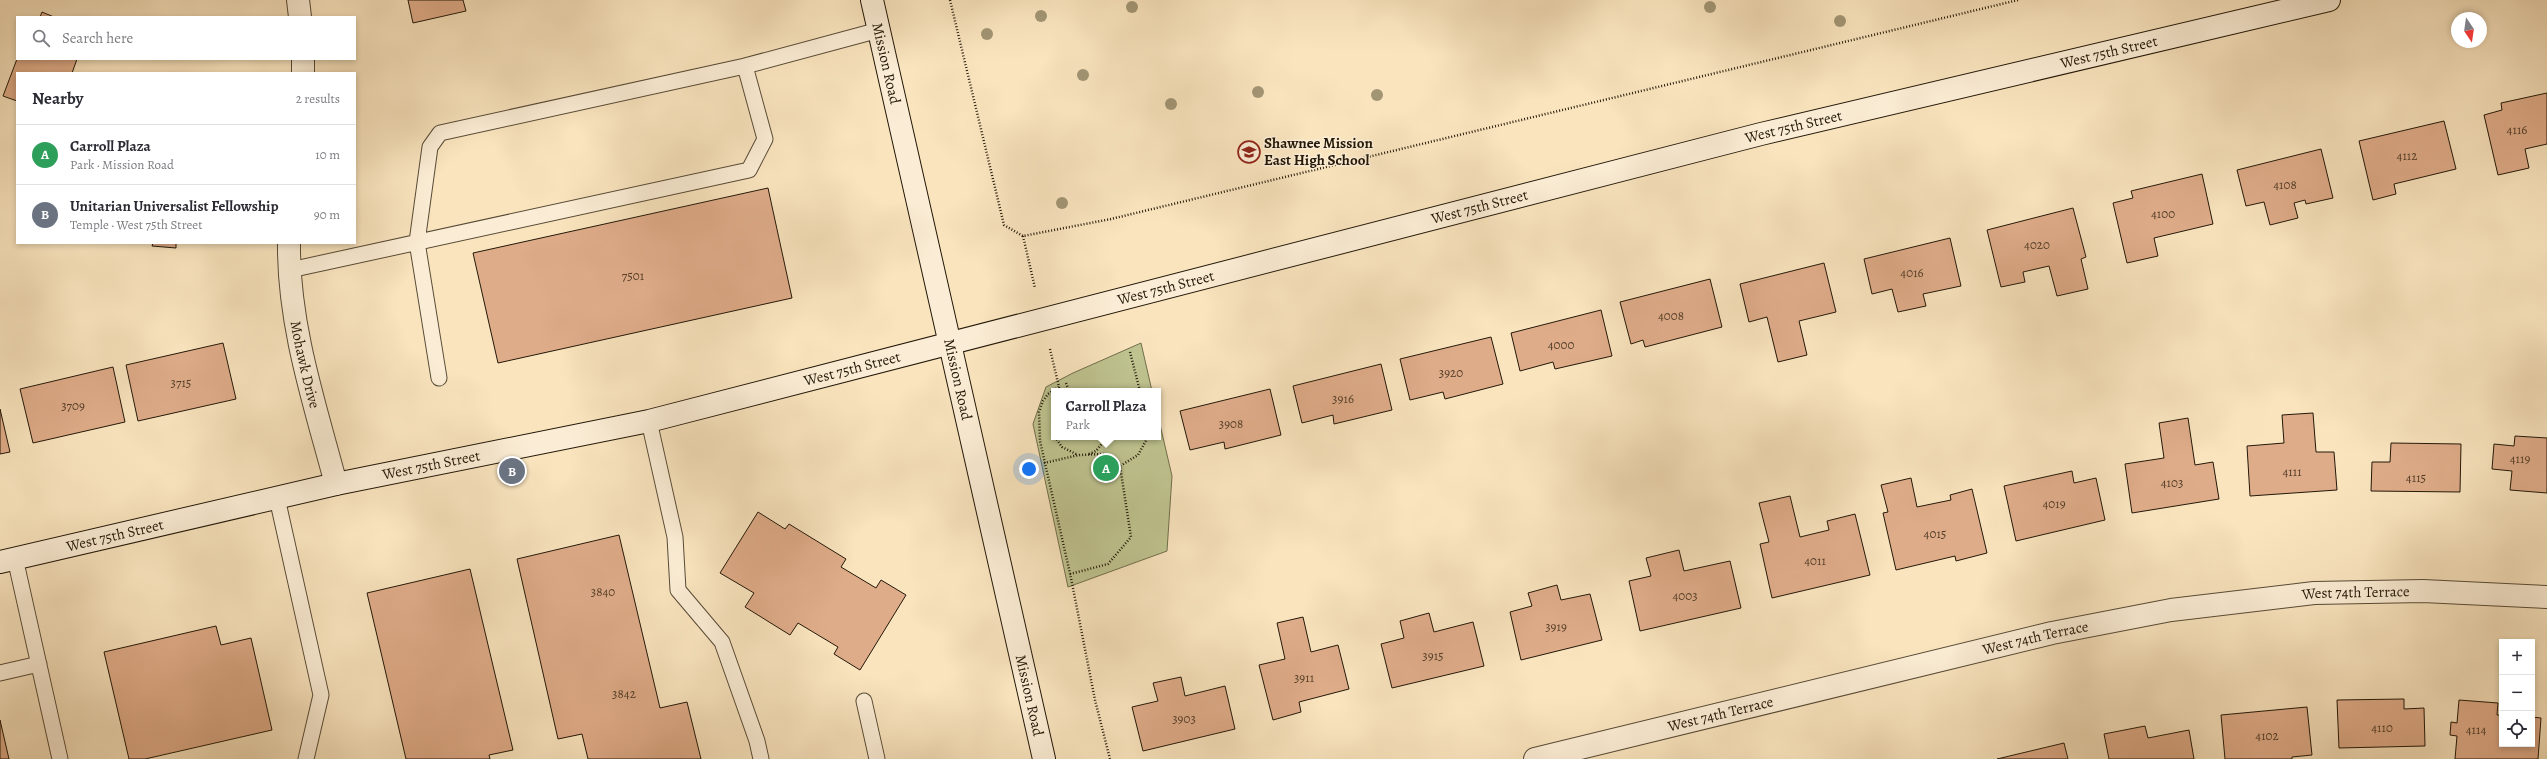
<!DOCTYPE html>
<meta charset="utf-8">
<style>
body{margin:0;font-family:Alegreya,serif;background:#f7f7f7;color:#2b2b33}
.controls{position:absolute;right:12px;bottom:12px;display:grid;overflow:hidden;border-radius:0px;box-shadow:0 2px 6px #0003}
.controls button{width:36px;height:36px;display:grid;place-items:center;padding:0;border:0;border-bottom:1px solid #e1e1e2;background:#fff;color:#2b2b33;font:20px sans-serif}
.compass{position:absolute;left:2451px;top:12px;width:36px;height:36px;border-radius:50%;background:#fff;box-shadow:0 2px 6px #0003;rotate:167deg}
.you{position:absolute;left:1029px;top:469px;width:14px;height:14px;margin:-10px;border:3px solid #fff;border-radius:50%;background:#1a73e8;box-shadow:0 0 0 6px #1a73e833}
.badge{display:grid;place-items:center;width:26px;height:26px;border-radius:50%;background:#0b8043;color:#fff;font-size:13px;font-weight:700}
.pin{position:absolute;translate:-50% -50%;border:2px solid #fff;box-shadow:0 1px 4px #0006}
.popup{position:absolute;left:1051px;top:388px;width:110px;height:52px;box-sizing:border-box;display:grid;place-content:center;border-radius:0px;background:#fff;filter:drop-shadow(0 1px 3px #0005);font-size:13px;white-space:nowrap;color:#7c7c81}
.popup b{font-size:15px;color:#2b2b33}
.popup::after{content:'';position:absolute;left:50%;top:100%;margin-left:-8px;border:8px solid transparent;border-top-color:#fff}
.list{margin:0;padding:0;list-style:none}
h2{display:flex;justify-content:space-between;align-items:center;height:52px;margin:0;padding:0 16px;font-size:17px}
h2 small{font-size:13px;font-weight:400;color:#7c7c81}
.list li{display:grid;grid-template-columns:26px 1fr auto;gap:12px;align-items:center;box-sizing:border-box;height:60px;padding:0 16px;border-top:1px solid #e1e1e2}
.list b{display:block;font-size:15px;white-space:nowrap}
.list p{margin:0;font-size:13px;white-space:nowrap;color:#7c7c81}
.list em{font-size:13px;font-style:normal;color:#7c7c81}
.icon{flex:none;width:22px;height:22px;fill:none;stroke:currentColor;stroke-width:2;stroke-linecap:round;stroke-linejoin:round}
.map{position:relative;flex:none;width:2547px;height:759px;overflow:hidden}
.search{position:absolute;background:#fff;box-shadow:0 2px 6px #0003;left:16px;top:16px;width:340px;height:44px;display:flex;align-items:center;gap:10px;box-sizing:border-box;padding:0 14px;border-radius:0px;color:#7c7c81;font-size:15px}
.panel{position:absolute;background:#fff;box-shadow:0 2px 6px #0003;left:16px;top:72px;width:340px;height:172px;border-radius:0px}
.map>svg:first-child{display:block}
.green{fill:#bfc490;stroke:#716e4c}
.building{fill:#dfac89;stroke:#231808}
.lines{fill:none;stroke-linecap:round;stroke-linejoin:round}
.lane-casing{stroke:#584b36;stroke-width:17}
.street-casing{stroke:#584b36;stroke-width:24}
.secondary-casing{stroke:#231808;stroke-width:24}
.path{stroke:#231808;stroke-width:2.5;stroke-dasharray:1 2;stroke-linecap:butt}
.lane{stroke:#fbedd5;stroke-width:15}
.street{stroke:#fbedd5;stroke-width:22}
.secondary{stroke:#fbedd5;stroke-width:22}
.tree{fill:#a29574}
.labels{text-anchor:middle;stroke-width:3;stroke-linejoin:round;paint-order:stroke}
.number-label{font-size:13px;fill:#523d28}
.street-label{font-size:15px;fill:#231808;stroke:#fbedd5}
.poi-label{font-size:15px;font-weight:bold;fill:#231808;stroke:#fbedd5;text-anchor:start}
</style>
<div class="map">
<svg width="2547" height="759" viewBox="0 0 2547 759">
<rect width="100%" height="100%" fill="#f9e4be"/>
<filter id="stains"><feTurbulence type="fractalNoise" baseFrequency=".005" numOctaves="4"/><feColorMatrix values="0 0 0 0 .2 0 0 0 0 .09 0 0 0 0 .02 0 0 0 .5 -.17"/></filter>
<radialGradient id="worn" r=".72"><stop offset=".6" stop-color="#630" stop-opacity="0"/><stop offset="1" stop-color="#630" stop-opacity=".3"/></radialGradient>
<!-- green -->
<path class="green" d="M1141 343 1152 391H1054V437H1158V416L1172 476 1167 551 1068 587 1033 424 1046 387 1073 373Z"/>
<!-- building -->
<path class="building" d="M408 0H463L466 11 413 23Z
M42 12 54 17H40Z
M17 59H77L72 73H17V101L3 96Z
M2547 93V144L2525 149 2529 168 2498 175 2484 115 2502 110 2501 103Z
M2444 121 2456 169 2394 184 2396 194 2373 200 2359 141Z
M2321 149 2333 198 2306 204 2305 200 2294 203 2298 218 2270 225 2264 202 2246 206 2237 170Z
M2202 174 2213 224 2154 238 2158 256 2127 263 2113 203 2133 198 2131 191Z
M768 188 792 298 498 363 473 253Z
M2073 208 2086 257 2081 259 2088 289 2057 296 2049 266 2023 272 2025 282 2001 287 1987 230Z
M1950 238 1961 286 1923 294 1926 306 1898 312 1892 289 1872 294 1864 259Z
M153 243H176V248L152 246Z
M1824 263 1836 312 1799 321 1807 355 1778 362 1767 317 1749 322 1740 284Z
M1710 279 1722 327 1645 347 1643 340 1631 344 1620 302Z
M1601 310 1612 356 1555 369 1553 362 1520 371 1511 333Z
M1491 337 1503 384 1445 399 1443 392 1410 400 1400 359Z
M223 343 236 399 138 421 126 365Z
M1381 364 1392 410 1334 424 1333 415 1302 423 1293 386Z
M113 367 125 422 33 443 20 389Z
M1270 389 1281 435 1225 449 1224 442 1190 450 1180 411Z
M0 409 10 452 0 454Z
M2313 413 2316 452H2334L2337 490 2250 496 2247 446 2284 443 2282 415Z
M2188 418 2195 465 2213 462 2219 499 2132 513 2125 464 2164 458 2159 423Z
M2515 436 2547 438V493L2510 490 2512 471 2492 469 2494 444 2514 446Z
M2391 443 2461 444 2460 492 2371 491 2372 462H2390Z
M2072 471 2074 483 2096 478 2105 520 2016 541 2004 486Z
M1911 478 1917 507 1951 500 1950 495 1972 489 1987 553 1956 561 1955 556 1896 570 1883 513 1888 512 1881 485Z
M1790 496 1800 537 1829 530 1827 521 1855 514 1870 575 1772 598 1760 544 1769 542 1759 503Z
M758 512 785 529 789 524 846 559 841 567 876 588 881 580 906 595 860 670 834 654 838 647 798 623 790 635 745 607 754 593 720 573Z
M619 535 660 708 687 702 701 759H588L582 734 558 739 517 559Z
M1679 550 1684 571 1730 561 1741 608 1640 631 1629 581 1651 576 1646 558Z
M470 569 513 750 489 755 490 759H406L367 593Z
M1557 585 1561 600 1590 594 1602 640 1521 660 1510 612 1532 606 1528 593Z
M1429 613 1434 632 1473 622 1484 666 1392 688 1381 644 1404 638 1400 621Z
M1303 617 1311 652 1338 645 1349 689 1299 702 1301 712 1273 720 1259 665 1285 659 1277 623Z
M216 626 221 645 251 638 272 730 145 759H129L104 652Z
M1181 677 1185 696 1225 686 1235 729 1143 751 1132 707 1158 701 1153 683Z
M2404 699V709L2424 708 2425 746 2339 748 2337 700Z
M2459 700 2498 703 2497 715H2502V744H2532V717L2541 718 2538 759H2455L2457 736 2450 735 2451 722 2457 723Z
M2307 707 2312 755 2292 757V759H2225L2221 715Z
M0 720 9 759H0Z
M2145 726 2148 738 2189 730 2194 759H2109L2104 734Z
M2064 743 2068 759H1997Z"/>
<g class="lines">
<!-- lane casing -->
<g class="lane-casing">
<path id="lane" d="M290 270 749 170 765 139 745 66 879 30
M439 378 417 242 430 147 440 133 745 66
M649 421 675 537 678 590 722 642 757 741 761 759
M277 498 321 695 306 759
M15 558 60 759
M0 673 39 664
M864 701 877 759"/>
</g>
<!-- street casing -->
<g class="street-casing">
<g id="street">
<path d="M298 0 300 17"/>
<path d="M303 59V73"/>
<path id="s1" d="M289 243C288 325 315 405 336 484"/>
<path id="s2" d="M1535 759 2052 633 2171 610 2314 593 2423 591 2547 597"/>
</g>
</g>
<!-- secondary casing -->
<g class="secondary-casing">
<g id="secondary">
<path id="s3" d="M872 0 1044 759"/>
<path id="s4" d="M0 562 336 484 649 421 1761 134 2329 0"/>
</g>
</g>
<!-- path -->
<path class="path" d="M950 0 1004 225 1023 236 1111 219 2018 0
M1023 236 1035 288
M1050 349 1059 387 1048 394 1043 401 1039 412 1040 441 1071 578 1095 700 1110 759
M1130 352 1140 391
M1066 383 1069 391
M1054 427V432
M1055 437 1062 447 1078 455
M1089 454 1096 451 1107 437
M1044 463 1079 455 1104 454 1120 466
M1070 574 1108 564 1131 537 1120 466 1138 455 1148 437"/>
<!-- lane -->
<use href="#lane" class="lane"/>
<!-- street -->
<use href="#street" class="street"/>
<!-- secondary -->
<use href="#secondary" class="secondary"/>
</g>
<!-- trees -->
<g class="tree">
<circle cx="1132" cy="7" r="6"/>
<circle cx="1710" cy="7" r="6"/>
<circle cx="1041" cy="16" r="6"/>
<circle cx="1840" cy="21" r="6"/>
<circle cx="987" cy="34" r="6"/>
<circle cx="1083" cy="75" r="6"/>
<circle cx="1258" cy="92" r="6"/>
<circle cx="1377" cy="95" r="6"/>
<circle cx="1171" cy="104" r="6"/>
<circle cx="1062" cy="203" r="6"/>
</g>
<!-- icons -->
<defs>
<g id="school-ring" transform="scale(1.15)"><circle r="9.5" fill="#fbedd5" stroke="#8f2418" stroke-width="1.5"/><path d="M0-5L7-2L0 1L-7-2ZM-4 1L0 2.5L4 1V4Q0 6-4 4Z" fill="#8f2418"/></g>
</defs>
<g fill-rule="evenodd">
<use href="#school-ring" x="1249" y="152"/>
</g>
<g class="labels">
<!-- number labels -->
<g class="number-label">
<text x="2517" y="134">4116</text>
<text x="2407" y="160">4112</text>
<text x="2285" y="189">4108</text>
<text x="2163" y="218">4100</text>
<text x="2037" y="249">4020</text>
<text x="1912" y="277">4016</text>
<text x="633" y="280">7501</text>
<text x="1671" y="320">4008</text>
<text x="1561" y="349">4000</text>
<text x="1451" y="377">3920</text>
<text x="181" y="387">3715</text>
<text x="1343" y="403">3916</text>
<text x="73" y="410">3709</text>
<text x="1231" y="428">3908</text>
<text x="2520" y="463">4119</text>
<text x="2292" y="476">4111</text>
<text x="2416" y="482">4115</text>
<text x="2172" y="487">4103</text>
<text x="2054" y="508">4019</text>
<text x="1935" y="538">4015</text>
<text x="1815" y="565">4011</text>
<text x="603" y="596">3840</text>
<text x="1685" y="600">4003</text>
<text x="1556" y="631">3919</text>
<text x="1433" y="660">3915</text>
<text x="1304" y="682">3911</text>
<text x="624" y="698">3842</text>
<text x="1184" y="723">3903</text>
<text x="2382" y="732">4110</text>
<text x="2476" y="734">4114</text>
<text x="2267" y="740">4102</text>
</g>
<!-- street labels -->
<g class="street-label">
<text dy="5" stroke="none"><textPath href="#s4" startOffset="2170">West 75th Street</textPath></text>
<text dy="5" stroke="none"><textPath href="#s3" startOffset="65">Mission Road</textPath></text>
<text dy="5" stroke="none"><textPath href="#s4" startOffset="1846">West 75th Street</textPath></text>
<text dy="5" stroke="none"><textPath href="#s4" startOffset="1522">West 75th Street</textPath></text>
<text dy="5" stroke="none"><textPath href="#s4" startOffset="1198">West 75th Street</textPath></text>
<text dy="5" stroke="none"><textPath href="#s1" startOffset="123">Mohawk Drive</textPath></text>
<text dy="5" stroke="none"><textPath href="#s4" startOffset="874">West 75th Street</textPath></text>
<text dy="5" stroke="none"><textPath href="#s3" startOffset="389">Mission Road</textPath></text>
<text dy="5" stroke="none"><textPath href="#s4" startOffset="442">West 75th Street</textPath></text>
<text dy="5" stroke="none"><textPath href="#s4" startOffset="118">West 75th Street</textPath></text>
<text dy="5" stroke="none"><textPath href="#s2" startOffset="839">West 74th Terrace</textPath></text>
<text dy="5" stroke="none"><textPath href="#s2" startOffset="515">West 74th Terrace</textPath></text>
<text dy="5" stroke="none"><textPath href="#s3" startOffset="713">Mission Road</textPath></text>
<text dy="5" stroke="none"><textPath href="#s2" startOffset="191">West 74th Terrace</textPath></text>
</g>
<!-- poi labels -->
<g class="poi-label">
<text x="1264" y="148">Shawnee Mission<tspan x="1264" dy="17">East High School</tspan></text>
</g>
</g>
<rect width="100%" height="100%" filter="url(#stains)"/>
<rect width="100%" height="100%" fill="url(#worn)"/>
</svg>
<div class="controls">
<button>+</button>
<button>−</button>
<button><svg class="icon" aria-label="locate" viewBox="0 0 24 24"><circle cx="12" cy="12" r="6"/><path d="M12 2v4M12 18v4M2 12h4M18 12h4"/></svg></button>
</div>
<svg class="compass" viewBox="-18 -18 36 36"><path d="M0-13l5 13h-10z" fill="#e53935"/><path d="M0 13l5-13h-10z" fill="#7c7c81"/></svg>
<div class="you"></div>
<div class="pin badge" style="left:1106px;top:468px;background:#2e9e5b">A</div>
<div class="popup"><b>Carroll Plaza</b>Park</div>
<div class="pin badge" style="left:512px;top:471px;background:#6b7280">B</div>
<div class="search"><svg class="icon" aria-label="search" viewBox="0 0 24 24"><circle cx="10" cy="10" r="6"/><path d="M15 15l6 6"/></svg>Search here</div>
<section class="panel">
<h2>Nearby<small>2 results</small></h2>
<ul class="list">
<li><span class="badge" style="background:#2e9e5b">A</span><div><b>Carroll Plaza</b><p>Park · Mission Road</p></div><em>10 m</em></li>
<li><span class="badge" style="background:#6b7280">B</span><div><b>Unitarian Universalist Fellowship</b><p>Temple · West 75th Street</p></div><em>90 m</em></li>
</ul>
</section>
</div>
